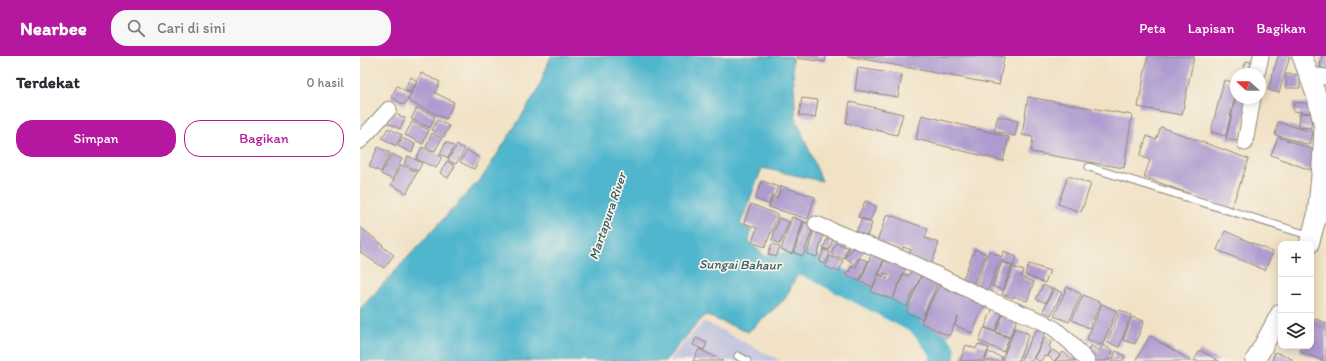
<!DOCTYPE html>
<html lang="id">
<meta charset="utf-8">
<style>
body{margin:0;font-family:Itim,sans-serif;background:#f7f7f7;color:#2b2b33}
.controls{position:absolute;right:12px;bottom:12px;display:grid;overflow:hidden;border-radius:8px;box-shadow:0 2px 10px #0003}
.controls button{width:36px;height:36px;display:grid;place-items:center;padding:0;border:0;border-bottom:1px solid #e1e1e2;background:#fff;color:#2b2b33;font:20px sans-serif}
.compass{position:absolute;left:870px;top:12px;width:36px;height:36px;border-radius:50%;background:#fff;box-shadow:0 2px 10px #0003;rotate:291deg}
.list{margin:0;padding:0;list-style:none}
h2{display:flex;justify-content:space-between;align-items:center;height:52px;margin:0;padding:0 16px;font-size:17px}
h2 small{font-size:13px;font-weight:400;color:#7c7c81}
.actions{display:flex;gap:8px;padding:12px 16px}
.actions a{flex:1;padding:9px 0;border:1px solid #b5179e;border-radius:16px;text-align:center;font-size:14px;color:#b5179e}
.actions .main{background:#b5179e;color:#fff}
.icon{flex:none;width:22px;height:22px;fill:none;stroke:currentColor;stroke-width:2;stroke-linecap:round;stroke-linejoin:round}
.map{position:relative;flex:none;width:966px;height:305px;overflow:hidden}
header{display:flex;align-items:center;gap:24px;box-sizing:border-box;height:56px;padding:0 20px;background:#b5179e;color:#fff}
header strong{font-size:19px}
nav{display:flex;gap:22px;margin-inline-start:auto;font-size:14px}
.search{width:280px;height:36px;background:#f7f7f7;display:flex;align-items:center;gap:10px;box-sizing:border-box;padding:0 14px;border-radius:16px;color:#7c7c81;font-size:15px}
main{display:flex}
aside{flex:1;background:#fff}
.map>svg:first-child{display:block}
.industrial{fill:#c1c2dd}
.water{fill:#4fb6cd;stroke:#3d707c}
.lines{fill:none;stroke-linecap:round;stroke-linejoin:round}
.river{stroke:#4fb6cd;stroke-width:25}
.building{fill:#af9bcf}
.service-casing{stroke:#8e8678;stroke-width:9}
.minor-casing{stroke:#8e8678;stroke-width:17}
.tertiary-casing{stroke:#8e8678;stroke-width:21}
.service{stroke:#fff;stroke-width:7}
.minor{stroke:#fff;stroke-width:15}
.tertiary{stroke:#fff;stroke-width:19}
.labels{text-anchor:middle;stroke-width:3.5;stroke-linejoin:round;paint-order:stroke}
.water-label{font-size:13px;font-style:italic;fill:#385c64;stroke:#f7f3e8}
</style>
<header>
<strong>Nearbee</strong>
<div class="search"><svg class="icon" aria-label="search" viewBox="0 0 24 24"><circle cx="10" cy="10" r="6"/><path d="M15 15l6 6"/></svg>Cari di sini</div>
<nav><a>Peta</a><a>Lapisan</a><a>Bagikan</a></nav>
</header>
<main>
<aside>
<h2>Terdekat<small>0 hasil</small></h2>
<ul class="list">
</ul>
<div class="actions"><a class="main">Simpan</a><a>Bagikan</a></div>
</aside>
<div class="map">
<svg width="966" height="305" viewBox="0 0 966 305">
<rect width="100%" height="100%" fill="#f7f3e8"/>
<filter id="ink" filterUnits="userSpaceOnUse"><feTurbulence type="fractalNoise" baseFrequency=".025" numOctaves="2"/><feDisplacementMap in="SourceGraphic" scale="8" xChannelSelector="R" yChannelSelector="G"/><feConvolveMatrix kernelMatrix="1 2 1 2 8 2 1 2 1" color-interpolation-filters="sRGB"/></filter>
<filter id="wash" filterUnits="userSpaceOnUse"><feTurbulence type="fractalNoise" baseFrequency=".012" numOctaves="4" result="noise"/><feDisplacementMap in="SourceGraphic" scale="16" xChannelSelector="R" yChannelSelector="G"/><feGaussianBlur stdDeviation="0.9" result="paint"/><feColorMatrix in="noise" values="0 0 0 0 0 0 0 0 0 0 0 0 0 0 0 0 0 1.4 0 .05"/><feComposite in="paint" operator="in"/></filter>
<g filter="url(#wash)">
<rect width="100%" height="100%" fill="#f1e2c6"/>
<!-- industrial -->
<path class="industrial" d="M344 265 421 305H308Z"/>
<!-- water -->
<path class="water" d="M191 0H432L436 63 462 125 402 112 380 168 391 174 389 186 404 199 416 204 421 200 443 207 425 243 388 276 345 259 305 305H0V253L124 119 178 34Z"/>
<g class="lines">
<!-- river -->
<path class="river" d="M410 211 443 207 457 213 560 267 583 295 582 305"/>
</g>
<g id="blocks">
<!-- building -->
<path class="building" d="M438 0H466L465 6 437 2Z
M487 0H640L644 1 639 29Z
M788 0H834L822 59 778 51Z
M918 0H930L919 37 908 34Z
M962 0H966V16L959 15Z
M886 5 897 8 895 18H882Z
M498 12 542 19 538 41 495 34Z
M61 17 80 26 75 37 94 46 86 63 48 45Z
M926 18 940 19V32H926Z
M51 21 57 25 51 36 45 32Z
M864 24 876 27V35L866 80 851 76Z
M37 30 51 38 44 49 31 41Z
M668 41 772 59 764 112 671 96 673 81 662 79Z
M442 42 458 44 455 62 439 59Z
M876 42H889L878 85 866 83Z
M490 46 543 58 537 79 486 67Z
M934 46 951 48 950 57 933 55Z
M57 52 75 61 70 72 51 63Z
M33 57 45 62 40 73 28 67Z
M940 57 952 58 951 72 939 71Z
M562 59 649 81 643 105 556 83Z
M638 60 658 65 655 80 634 75Z
M77 64 89 70 84 81 72 74Z
M52 66 69 74 63 88 45 79Z
M918 66 953 76 950 89 915 79Z
M801 71 889 103 871 153 784 121 790 104 780 100 787 80 796 84Z
M28 72 42 79 36 90 22 82Z
M72 77 82 82 75 95 66 91Z
M918 81 957 95 950 114 911 99Z
M42 82 55 88 52 97 38 90Z
M86 86 94 90 88 102 80 98Z
M97 89 105 93 96 108 88 104Z
M18 91 30 97 21 116 9 110Z
M62 91 82 101 76 112 56 103Z
M107 94 120 102 114 113 100 106Z
M32 98 42 103 32 123 21 118Z
M48 100 62 107 58 115 44 108Z
M87 105 95 110 88 122 80 117Z
M41 109 57 116 47 137 31 129Z
M708 120 731 128 721 156 698 148Z
M402 125 418 131 414 140 412 139 409 148 395 143Z
M421 130 455 141 448 163 409 151 412 141 417 142Z
M505 145 516 150 510 165 498 161Z
M391 148 418 159 405 191 392 186 397 172 384 167Z
M527 158 568 173 565 182 579 187 571 209 548 200 551 194 543 191 542 194 529 189 516 188Z
M432 161 443 165 432 198 421 194Z
M419 162 429 166 420 188 412 184 414 179 413 178Z
M502 163 512 167 507 180 496 176Z
M444 166 454 169 443 200 434 197Z
M0 171 23 189 22 190 34 199 24 212 0 196Z
M454 173 464 176 457 201 447 198Z
M865 175 913 196 905 214 857 194Z
M468 181 473 183 469 194 463 192Z
M476 187 488 192 484 203 471 198Z
M497 187 505 194 494 208 485 201Z
M412 188 420 191 416 201 408 198Z
M464 193 470 196 465 208 459 206Z
M615 193 626 198 612 231 601 227Z
M513 195 525 200 513 231 500 226Z
M629 195 642 201 644 195 657 201 653 210 640 204 627 236 615 231Z
M526 199 547 208 533 242 544 218 549 220 552 213 562 218 546 251 532 243 511 236 518 219 527 223 529 218 525 217 524 220 519 218Z
M470 200 483 205 479 216 466 211Z
M499 202 508 205 499 225 485 219 487 215 489 216 492 209 496 211Z
M642 206 652 210 642 234 632 230Z
M669 208 690 215 685 227 665 219Z
M653 211 664 215 661 221 674 226 667 245 654 240 653 242 642 238Z
M562 219 578 226 562 263 546 256Z
M579 229 607 242 608 239 625 247 612 277 595 269 598 261 589 280 561 267Z
M683 229 692 233 686 247 676 243Z
M707 231 721 238 709 266 694 260Z
M694 232 702 237 691 259 683 255Z
M723 239 741 247 729 272 712 264Z
M635 247 643 255 635 275 625 271Z
M742 248 757 255 742 289 727 283Z
M645 253 659 259 650 281 636 276Z
M760 254 771 259 759 291 747 286Z
M772 261 784 265 775 288 763 284Z
M951 261 966 267V305H960L961 304 940 296 942 290H951Z
M682 268 688 272 684 278 685 279 672 305H660L676 274 678 275Z
M624 272 649 282 644 296 619 285Z
M655 272 669 278 658 305H644L642 304Z
M790 280 831 305H775Z
M685 281 692 285 689 291 691 293 687 301 684 300 681 305H679L674 302Z
M336 282 347 287 344 294 333 289Z
M618 288 629 292 624 305H600L606 289 616 293Z
M743 289 753 295 747 305H732L724 301 731 290 739 295Z
M339 293 363 305H333Z
M693 294 700 299 694 305 688 300Z
M840 294 859 305H834Z
M756 295 765 300 763 305H749L751 302 753 303Z
M628 296 642 301 640 305H625Z
M703 296 715 305H695Z
M915 296 932 303 931 305H912Z"/>
</g>
</g>
<g filter="url(#ink)">
<use href="#blocks" fill-opacity="0" stroke="#8e8678" stroke-width="1"/>
<g class="lines">
<!-- service casing -->
<g class="service-casing">
<path id="service" d="M729 111 951 180
M378 300 387 305"/>
</g>
<!-- minor casing -->
<g class="minor-casing">
<path id="minor" d="M897 18 901 0
M950 19 966 21
M0 85 29 53
M885 87 893 42
M456 168 555 208 621 240 683 266 695 273 711 287 727 305"/>
</g>
<!-- tertiary casing -->
<g class="tertiary-casing">
<path id="tertiary" d="M942 0 957 41 964 71 962 110 957 160 949 188
M895 305 921 257"/>
</g>
<!-- service -->
<use href="#service" class="service"/>
<!-- minor -->
<use href="#minor" class="minor"/>
<!-- tertiary -->
<use href="#tertiary" class="tertiary"/>
</g>
</g>
<g class="labels">
<!-- water labels -->
<g class="water-label">
<text transform="translate(247 160) rotate(-71)" y="5">Martapura River</text>
<text transform="translate(380 208) rotate(1)" y="5">Sungai Bahaur</text>
</g>
</g>
</svg>
<div class="controls">
<button>+</button>
<button>−</button>
<button><svg class="icon" aria-label="layers" viewBox="0 0 24 24"><path d="M12 4l9 5-9 5-9-5zM3 14l9 5 9-5"/></svg></button>
</div>
<svg class="compass" viewBox="-18 -18 36 36"><path d="M0-13l5 13h-10z" fill="#e53935"/><path d="M0 13l5-13h-10z" fill="#7c7c81"/></svg>
</div>
</main>
